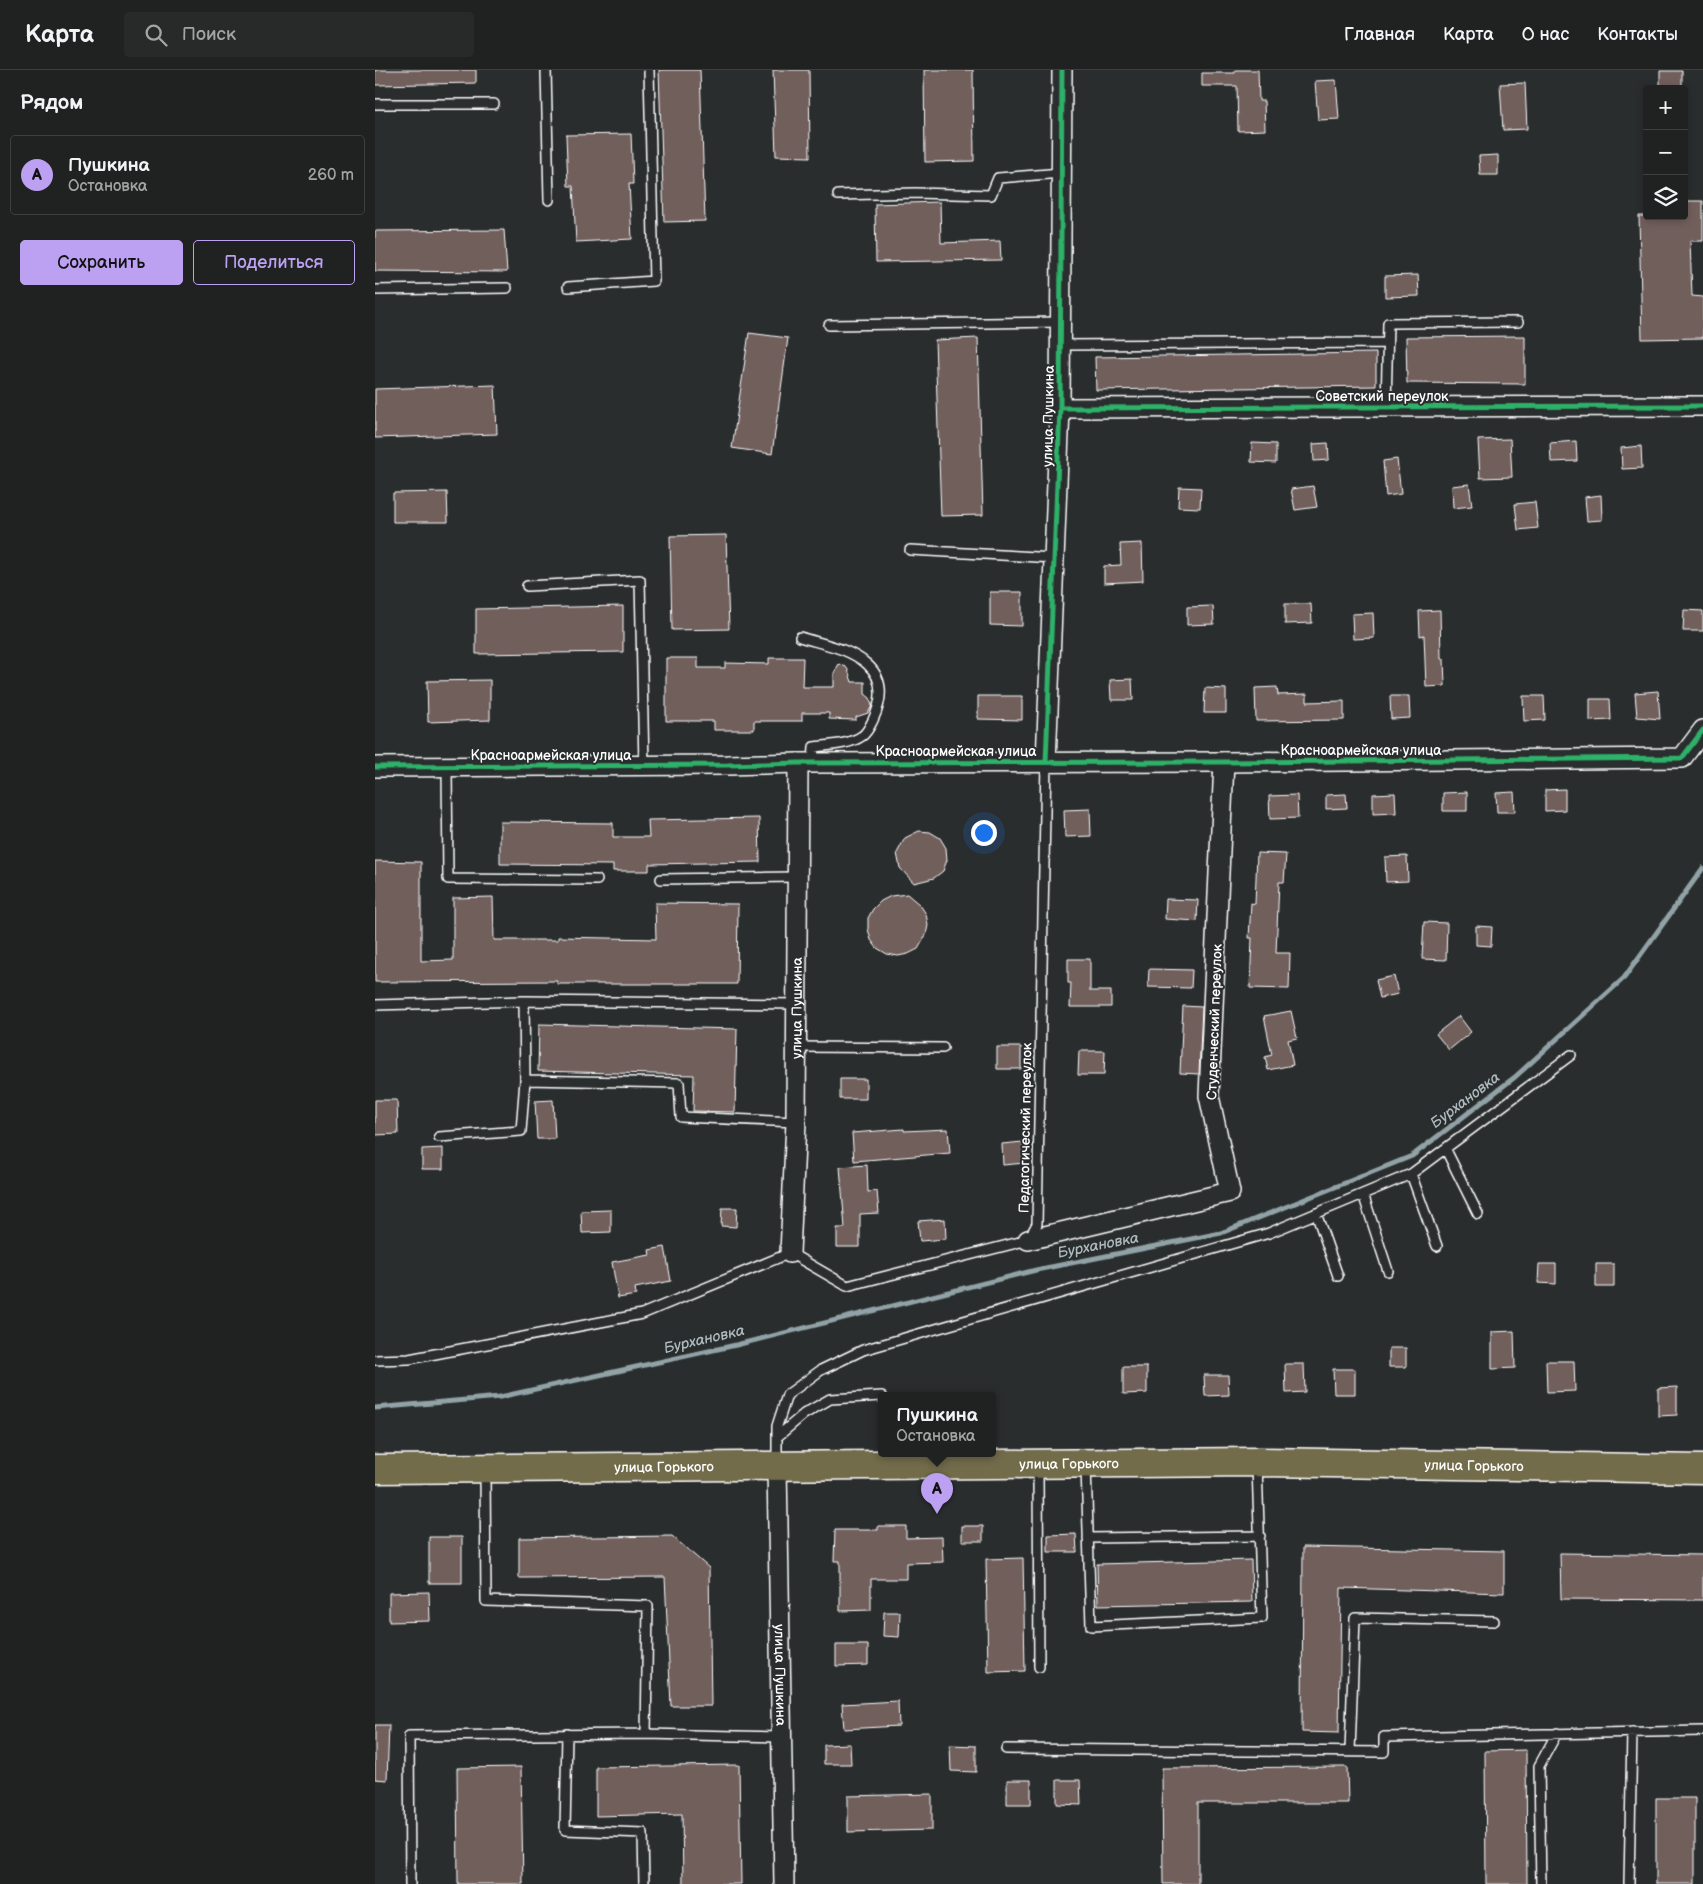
<!DOCTYPE html>
<html lang="ru">
<meta charset="utf-8">
<style>
body{margin:0;font-family:"Balsamiq Sans",sans-serif;background:#282a2a;color:#f1f3f6}
.controls{position:absolute;right:15px;top:15px;display:grid;overflow:hidden;border-radius:5px;box-shadow:0 2px 8px #0003}
.controls button{width:45px;height:45px;display:grid;place-items:center;padding:0;border:0;border-bottom:1px solid #3d3f40;background:#202222;color:#f1f3f6;font:25px sans-serif}
.you{position:absolute;left:608px;top:762px;width:18px;height:18px;margin:-12px;border:4px solid #fff;border-radius:50%;background:#1a73e8;box-shadow:0 0 0 8px #1a73e833}
.badge{display:grid;place-items:center;width:32px;height:32px;border-radius:50%;background:#bca0f2;color:#111;font-size:16px;font-weight:700}
.pin{position:absolute;translate:-50% -41px;filter:drop-shadow(0 1px 2px #0008)}
.pin::after{content:'';position:absolute;top:26px;width:18px;height:15px;background:inherit;clip-path:polygon(0 0,100% 0,50% 100%)}
.popup{position:absolute;left:503px;top:1322px;width:118px;height:65px;box-sizing:border-box;display:grid;place-content:center;border-radius:5px;background:#202222;filter:drop-shadow(0 1px 4px #0005);font-size:16px;white-space:nowrap;color:#a2a4a5}
.popup b{font-size:19px;color:#f1f3f6}
.popup::after{content:'';position:absolute;left:50%;top:100%;margin-left:-10px;border:10px solid transparent;border-top-color:#202222}
.list{margin:0;padding:0;list-style:none}
h2{display:flex;justify-content:space-between;align-items:center;height:65px;margin:0;padding:0 20px;font-size:21px}
h2 small{font-size:16px;font-weight:400;color:#a2a4a5}
.list li{display:grid;grid-template-columns:32px 1fr auto;gap:15px;align-items:center;box-sizing:border-box;height:80px;margin:0 10px 10px;padding:0 10px;border:1px solid #3d3f40;border-radius:5px}
.list b{display:block;font-size:19px;white-space:nowrap}
.list p{margin:0;font-size:16px;white-space:nowrap;color:#a2a4a5}
.list em{font-size:16px;font-style:normal;color:#a2a4a5}
.actions{display:flex;gap:10px;padding:15px 20px}
.actions a{flex:1;padding:11px 0;border:1px solid #bca0f2;border-radius:5px;text-align:center;font-size:18px;color:#bca0f2}
.actions .main{background:#bca0f2;color:#111}
.icon{flex:none;width:28px;height:28px;fill:none;stroke:currentColor;stroke-width:2;stroke-linecap:round;stroke-linejoin:round}
.map{position:relative;flex:none;width:1328px;height:1814px;overflow:hidden}
header{display:flex;align-items:center;gap:30px;box-sizing:border-box;height:70px;padding:0 25px;background:#202222;border-bottom:1px solid #3d3f40}
header strong{font-size:24px}
nav{display:flex;gap:28px;margin-inline-start:auto;font-size:18px}
.search{width:350px;height:45px;background:#282a2a;display:flex;align-items:center;gap:12px;box-sizing:border-box;padding:0 18px;border-radius:5px;color:#a2a4a5;font-size:19px}
main{display:flex}
aside{flex:1;background:#202222}
.map>svg:first-child{display:block}
.lines{fill:none;stroke-linecap:round;stroke-linejoin:round}
.stream{stroke:#91a3a7;stroke-width:5}
.building{fill:#715e5c;stroke:#fff}
.lane-casing{stroke:#fff;stroke-width:12}
.street-casing{stroke:#fff;stroke-width:22}
.primary-casing{stroke:#fff;stroke-width:31}
.lane{stroke:#2a2d2e;stroke-width:9}
.street{stroke:#2a2d2e;stroke-width:19}
.primary{stroke:#736c4b;stroke-width:28}
.cycleway-casing{stroke:#2a2d2e;stroke-width:8}
.cycleway{stroke:#2db169;stroke-width:5}
.labels{text-anchor:middle;stroke-width:4;stroke-linejoin:round;paint-order:stroke}
.street-label{font-size:14px;fill:#fff;stroke:#2a2d2e}
.water-label{font-size:15px;font-style:italic;fill:#adbabd;stroke:#2a2d2e}
</style>
<header>
<strong>Карта</strong>
<div class="search"><svg class="icon" aria-label="search" viewBox="0 0 24 24"><circle cx="10" cy="10" r="6"/><path d="M15 15l6 6"/></svg>Поиск</div>
<nav><a>Главная</a><a>Карта</a><a>О нас</a><a>Контакты</a></nav>
</header>
<main>
<aside>
<h2>Рядом<small></small></h2>
<ul class="list">
<li><span class="badge">A</span><div><b>Пушкина</b><p>Остановка</p></div><em>260 m</em></li>
</ul>
<div class="actions"><a class="main">Сохранить</a><a>Поделиться</a></div>
</aside>
<div class="map">
<svg width="1328" height="1814" viewBox="0 0 1328 1814">
<rect width="100%" height="100%" fill="#2a2d2e"/>
<filter id="ink" filterUnits="userSpaceOnUse"><feTurbulence type="fractalNoise" baseFrequency=".02" numOctaves="2"/><feDisplacementMap in="SourceGraphic" scale="10" xChannelSelector="R" yChannelSelector="G"/><feConvolveMatrix kernelMatrix="1 2 1 2 8 2 1 2 1" color-interpolation-filters="sRGB"/></filter>
<g filter="url(#ink)">
<g class="lines">
<!-- stream -->
<path class="stream" d="M0 1338 125 1327 361 1275 661 1200 846 1163 1037 1086 1140 1007 1249 908 1328 798"/>
</g>
<!-- building -->
<path class="building" d="M0 0H101V13L0 15Z
M284 0H325L330 151 289 152Z
M398 0H434L435 87 401 86Z
M549 0H598L599 91 550 92Z
M860 0H883L884 31H889L890 60 863 61 862 16H827V3H860Z
M1285 1H1307V19H1285Z
M961 10 964 49 943 50 940 11Z
M1150 13 1152 59 1128 60 1125 14Z
M256 64 258 114H254L257 169 201 172 198 116H193L191 65Z
M1123 85V105H1105L1104 86Z
M1309 131H1328V171H1315L1317 226 1328 227V268L1267 269 1264 146H1309Z
M565 132 566 173 625 171 626 190 501 192 500 134Z
M129 160 132 202 0 201V161Z
M1043 205 1044 226 1010 227V206Z
M374 263 413 268 397 384 357 378Z
M1150 266V314L1032 313 1031 267Z
M603 268 608 445 566 446 560 270Z
M1001 283V316L721 320 720 287Z
M120 315 122 364 0 368V319Z
M1135 369 1137 407 1105 408 1103 370Z
M1201 371 1202 391 1176 392 1175 373Z
M877 373 901 374V393L876 392Z
M953 373 954 390 939 391 938 374Z
M1266 376 1267 398 1247 399 1246 378Z
M1022 389 1026 424 1011 426 1008 391Z
M1094 414 1097 436 1078 438 1077 416Z
M938 416 942 437 920 440 916 419Z
M804 417 826 418 825 438 803 437Z
M72 422 73 452H18V423Z
M1226 425 1227 450 1212 451 1210 427Z
M1160 432 1163 458 1143 460 1140 434Z
M351 465 354 559 297 560 295 466Z
M767 473 768 511 729 513V496L746 495 745 474Z
M615 522H647V556L615 555Z
M910 534H936L937 553 910 554Z
M248 536V582L101 584V539Z
M838 536 839 554 812 555V537Z
M1065 540 1066 589H1069L1070 616 1051 617 1049 565 1045 566 1044 541Z
M1309 540 1328 541V561H1308Z
M998 543 999 568 978 569 977 544Z
M291 588H323V598H350V593L394 594V588H428L427 617H459V603L464 594 471 597 473 600 477 612H490V624L495 628 497 636 493 643 481 647V650L454 649V643H427V651H379V660H339V651H291Z
M757 609 758 630H736L735 610Z
M115 610V650L53 652 52 611Z
M902 617 903 625 932 624V632L969 631V650L881 651 880 618Z
M830 618 851 619V643H829Z
M1283 621 1285 649 1262 647 1260 623Z
M603 626H647V650L603 649Z
M1015 626H1034L1035 648 1016 649Z
M1148 626H1169L1170 650 1149 651Z
M1215 629H1235L1236 650 1215 651Z
M1190 719V740L1170 741V720Z
M1092 722V741H1068V723Z
M1139 722 1140 742H1122L1121 723Z
M1020 723 1021 743 998 744V724Z
M971 724 972 738 951 739V725Z
M922 725 923 748 895 749 894 726Z
M715 739 716 766 690 767 689 740Z
M384 748 385 792 274 794V801H238V795L125 794V752L238 753V767H274L273 750Z
M544 761 555 762 565 768 571 778 572 790 568 801 559 808 539 813 525 798 522 783 530 768Z
M882 783 911 784 909 812H904L901 883H915L914 919 875 918 877 868H874L876 833 880 834Z
M1032 786 1033 811 1011 812 1010 787Z
M0 791 46 792V891L78 890V828L118 827 119 870H183V867L281 869 280 833 363 834 362 914H182V911L0 912Z
M532 824 545 835 551 844 553 855 551 865 543 879 533 884 523 886 512 884 502 878 496 870 493 859V848L498 839 506 831 516 826Z
M791 829 823 830 822 851 790 849Z
M1049 852 1072 853 1071 890 1047 889Z
M1101 856 1117 857 1116 876 1101 875Z
M693 889H715V921H736V937H695L696 913H693Z
M774 899 817 900 816 918 773 917Z
M1019 906 1023 924 1005 928 1001 910Z
M808 936 827 937 824 1004 805 1003Z
M916 941 922 968 913 970 918 995 893 1000 890 987 897 985 889 946Z
M1084 946 1096 962 1074 980 1061 964Z
M164 954 362 959 360 1042 318 1041 319 1005 163 1001Z
M622 977H646V999H622Z
M704 981H730L729 1005H703Z
M465 1009H491V1029H465Z
M0 1030H22L23 1064 0 1065Z
M178 1030 180 1069H162L160 1031Z
M529 1059V1061L573 1059 575 1083 479 1091 477 1063Z
M648 1072 650 1093 628 1095 627 1074Z
M68 1078V1099H47V1079Z
M492 1095 493 1122 502 1121 504 1143 485 1144V1177H462V1158H470L465 1097Z
M347 1138H362L361 1157 346 1156Z
M236 1140V1162L207 1163 206 1141Z
M570 1149 571 1169 545 1171 543 1151Z
M290 1177 296 1211 260 1218 261 1225 243 1228 237 1192 275 1185 274 1180Z
M1164 1194H1181V1214L1163 1213Z
M1221 1194H1239V1217H1221Z
M1139 1261 1140 1298 1117 1299V1262Z
M1014 1278H1031V1297H1014Z
M1171 1291H1199L1200 1321 1172 1322Z
M910 1294H929L930 1322 911 1323Z
M748 1297H772V1323L748 1324Z
M958 1299H980V1324H959Z
M829 1305H853L854 1325 830 1326Z
M1302 1317V1345L1283 1346V1318Z
M503 1456H531V1468L567 1467 568 1492 531 1493V1509H496V1540L465 1541V1491H459L460 1460H503Z
M587 1456H608V1471H587Z
M701 1464 702 1482H673V1465Z
M297 1466 334 1498 336 1636H296L290 1507 144 1508V1468Z
M54 1467H87V1513H54Z
M928 1477 1129 1481V1523L966 1518 964 1663 927 1662Z
M1185 1483 1328 1485V1530L1186 1529Z
M648 1488 650 1601 613 1602 611 1489Z
M876 1490 877 1532 723 1535 722 1494Z
M54 1522 55 1551 14 1552V1523Z
M509 1542H525L524 1567 508 1566Z
M461 1575H493V1595L461 1596Z
M523 1631 524 1656 469 1659 467 1634Z
M0 1655H14L12 1710 0 1709Z
M475 1674 476 1694H449V1675Z
M575 1675 601 1676V1702L576 1701Z
M1151 1680 1152 1814H1111L1110 1681Z
M364 1695 366 1814H308L307 1744 221 1746V1697Z
M146 1697 148 1814H83L82 1698Z
M972 1697 973 1733H823V1814H788L787 1698Z
M632 1710H656V1734H632Z
M682 1710H705L706 1735 682 1734Z
M557 1724V1760L473 1762V1726Z
M1281 1728H1320V1814H1281Z"/>
<g class="lines">
<!-- lane casing -->
<g class="lane-casing">
<path id="lane" d="M171 0 174 130
M0 34H119
M463 125 540 123 616 125 623 108 687 103
M193 217 279 211 274 0
M0 220 132 218
M454 255 686 252
M686 275 1011 273
M1011 337 1013 253 1143 252
M535 480 679 488
M152 516 265 510 269 696
M425 567C447 574 474 578 492 594 510 610 507 631 498 650 495 656 492 663 487 666 474 675 454 675 439 677L438 693
M72 697 73 809 222 810
M286 809 422 807
M149 931 150 1010 304 1013 306 1047 421 1052
M0 935 149 931 421 934
M421 977 568 978
M64 1067 146 1061 150 1010
M1071 1080 1103 1144
M1036 1104 1062 1176
M988 1124 1013 1201
M941 1143 963 1206
M0 1290 34 1289 267 1244 415 1183 472 1216 653 1170 662 1154 671 692
M402 1367 429 1344 455 1329 507 1326
M402 1394V1356L412 1325 446 1300 488 1280 894 1163 1036 1104 1196 985
M711 1396 716 1556 887 1548 882 1395
M663 1398 664 1597
M110 1401 111 1531 273 1536 271 1664
M713 1468 885 1466
M192 1664 190 1760 268 1763 269 1814
M631 1679 1009 1682V1667L1328 1661
M975 1681 980 1548 1119 1551
M35 1814 34 1666 271 1664 407 1667
M1166 1814 1164 1696 1182 1663
M1254 1814 1257 1662"/>
</g>
<!-- street casing -->
<g class="street-casing">
<g id="street">
<path d="M685 338 1328 336"/>
<path d="M671 692 685 338 687 0"/>
<path d="M0 697 353 695 423 693 849 692 1307 688 1328 660"/>
<path d="M653 1170 855 1122 834 1026 849 692"/>
<path id="s1" d="M415 1183 421 1052 423 693"/>
<path id="s2" d="M402 1396 409 1814"/>
</g>
</g>
<!-- primary casing -->
<g class="primary-casing">
<g id="primary">
<path id="s3" d="M0 1399 882 1392 1328 1399"/>
</g>
</g>
<!-- lane -->
<use href="#lane" class="lane"/>
<!-- street -->
<use href="#street" class="street"/>
<!-- primary -->
<use href="#primary" class="primary"/>
<!-- cycleway casing -->
<g class="cycleway-casing">
<path id="cycleway" d="M685 338 1328 336
M671 692 685 338 687 0
M0 697 353 695 423 693 849 692 1307 688 1328 660"/>
</g>
<!-- cycleway -->
<use href="#cycleway" class="cycleway"/>
</g>
</g>
<g class="labels">
<!-- street labels -->
<g class="street-label">
<text x="1007" y="331">Советский переулок</text>
<text transform="translate(673 346) rotate(-89)" y="5">улица Пушкина</text>
<text x="986" y="685">Красноармейская улица</text>
<text x="581" y="686">Красноармейская улица</text>
<text x="176" y="690">Красноармейская улица</text>
<text dy="5" stroke="none"><textPath href="#s1" startOffset="245">улица Пушкина</textPath></text>
<text transform="translate(839 952) rotate(-88)" y="5">Студенческий переулок</text>
<text transform="translate(650 1058) rotate(-89)" y="5">Педагогический переулок</text>
<text dy="5" stroke="none"><textPath href="#s3" startOffset="694">улица Горького</textPath></text>
<text dy="5" stroke="none"><textPath href="#s3" startOffset="1099">улица Горького</textPath></text>
<text dy="5" stroke="none"><textPath href="#s3" startOffset="289">улица Горького</textPath></text>
<text dy="5" stroke="none"><textPath href="#s2" startOffset="209">улица Пушкина</textPath></text>
</g>
<!-- water labels -->
<g class="water-label">
<text transform="translate(1090 1030) rotate(-37)" y="5">Бурхановка</text>
<text transform="translate(723 1175) rotate(-11)" y="5">Бурхановка</text>
<text transform="translate(329 1269) rotate(-13)" y="5">Бурхановка</text>
</g>
</g>
</svg>
<div class="controls">
<button>+</button>
<button>−</button>
<button><svg class="icon" aria-label="layers" viewBox="0 0 24 24"><path d="M12 4l9 5-9 5-9-5zM3 14l9 5 9-5"/></svg></button>
</div>
<div class="you"></div>
<div class="pin badge" style="left:562px;top:1444px">A</div>
<div class="popup"><b>Пушкина</b>Остановка</div>
</div>
</main>
